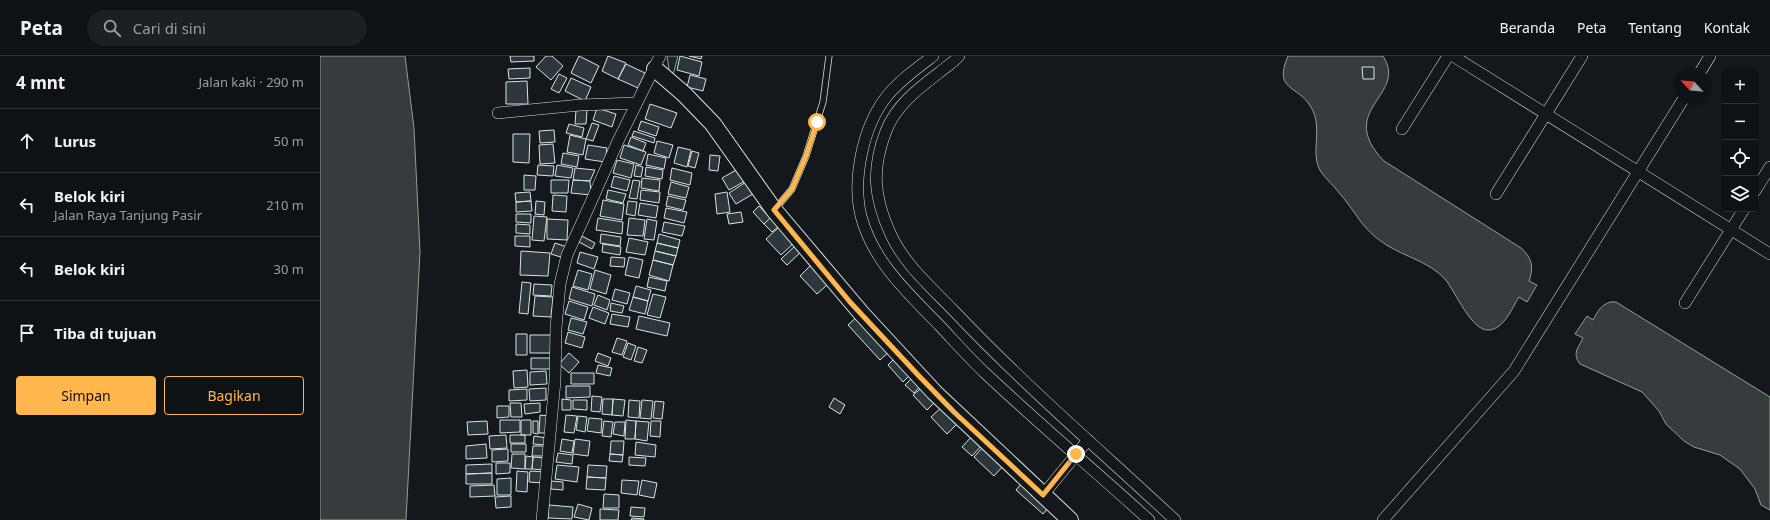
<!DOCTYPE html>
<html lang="id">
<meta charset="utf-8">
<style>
body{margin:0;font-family:"Noto Sans",sans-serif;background:#1d2022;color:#f1f3f6}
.controls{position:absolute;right:12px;top:12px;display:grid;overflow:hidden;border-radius:4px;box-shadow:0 1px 3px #0004}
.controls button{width:36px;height:36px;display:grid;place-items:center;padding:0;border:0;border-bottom:1px solid #2f3234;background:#0f1215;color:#f1f3f6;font:20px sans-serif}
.compass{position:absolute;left:1354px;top:12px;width:36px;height:36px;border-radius:50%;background:#0f1215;box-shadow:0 1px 3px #0004;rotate:296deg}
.stop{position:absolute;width:12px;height:12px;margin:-9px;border:3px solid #ffb74d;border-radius:50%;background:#fff}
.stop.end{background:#ffb74d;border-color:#fff;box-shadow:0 1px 4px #0008}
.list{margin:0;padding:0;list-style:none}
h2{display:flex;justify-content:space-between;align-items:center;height:52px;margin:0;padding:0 16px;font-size:17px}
h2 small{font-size:13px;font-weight:400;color:#9b9ea0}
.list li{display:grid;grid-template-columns:26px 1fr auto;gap:12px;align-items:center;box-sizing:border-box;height:64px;padding:0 16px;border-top:1px solid #2f3234}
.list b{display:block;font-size:15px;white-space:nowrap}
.list p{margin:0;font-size:13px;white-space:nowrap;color:#9b9ea0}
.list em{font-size:13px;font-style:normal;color:#9b9ea0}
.actions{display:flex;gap:8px;padding:12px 16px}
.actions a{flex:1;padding:9px 0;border:1px solid #ffb74d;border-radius:4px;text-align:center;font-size:14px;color:#ffb74d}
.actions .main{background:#ffb74d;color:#111}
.icon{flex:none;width:22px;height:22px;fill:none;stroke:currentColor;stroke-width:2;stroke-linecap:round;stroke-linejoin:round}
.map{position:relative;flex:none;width:1450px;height:464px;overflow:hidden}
header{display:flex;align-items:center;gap:24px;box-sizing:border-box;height:56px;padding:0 20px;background:#0f1215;border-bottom:1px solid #2f3234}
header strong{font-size:19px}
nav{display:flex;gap:22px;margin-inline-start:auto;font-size:14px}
.search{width:280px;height:36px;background:#1d2022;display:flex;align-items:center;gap:10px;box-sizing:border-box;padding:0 14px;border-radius:22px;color:#9b9ea0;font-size:15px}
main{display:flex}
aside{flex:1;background:#0f1215}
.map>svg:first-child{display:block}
.green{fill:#202428;stroke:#939e99}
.water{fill:#363b3e;stroke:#939e99}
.building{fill:#2c363c;stroke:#d8e6dc}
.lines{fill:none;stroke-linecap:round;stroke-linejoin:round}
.lane-casing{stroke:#d8e6dc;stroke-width:7}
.street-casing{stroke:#d8e6dc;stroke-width:12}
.secondary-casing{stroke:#d8e6dc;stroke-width:18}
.lane{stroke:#14181c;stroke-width:5.5}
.street{stroke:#14181c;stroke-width:11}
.secondary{stroke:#14181c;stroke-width:16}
.route{stroke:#ffb74d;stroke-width:5}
</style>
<header>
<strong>Peta</strong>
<div class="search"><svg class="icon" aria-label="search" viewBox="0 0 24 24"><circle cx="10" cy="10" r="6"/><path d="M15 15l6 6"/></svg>Cari di sini</div>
<nav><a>Beranda</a><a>Peta</a><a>Tentang</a><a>Kontak</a></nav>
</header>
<main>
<aside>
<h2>4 mnt<small>Jalan kaki · 290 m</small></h2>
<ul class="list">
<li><svg class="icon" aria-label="ahead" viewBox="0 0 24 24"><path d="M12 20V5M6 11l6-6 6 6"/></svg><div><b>Lurus</b></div><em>50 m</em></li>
<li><svg class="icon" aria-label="left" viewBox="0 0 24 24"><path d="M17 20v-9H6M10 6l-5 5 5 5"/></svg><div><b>Belok kiri</b><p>Jalan Raya Tanjung Pasir</p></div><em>210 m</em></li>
<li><svg class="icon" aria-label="left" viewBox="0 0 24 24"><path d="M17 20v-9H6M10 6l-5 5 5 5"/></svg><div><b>Belok kiri</b></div><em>30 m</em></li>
<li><svg class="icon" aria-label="arrive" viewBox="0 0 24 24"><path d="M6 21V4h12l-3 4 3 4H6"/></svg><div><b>Tiba di tujuan</b></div></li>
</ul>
<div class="actions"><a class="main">Simpan</a><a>Bagikan</a></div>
</aside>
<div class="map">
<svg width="1450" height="464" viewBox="0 0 1450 464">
<rect width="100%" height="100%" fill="#14181c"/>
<!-- green -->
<path class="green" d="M347 0H358L351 27Z"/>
<!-- water -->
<path class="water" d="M0 0H85L94 72 100 196 86 464H0Z
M968 0H1063C1089 40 1014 53 1064 105L1201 192C1212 202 1214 211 1209 225L1217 229 1207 246 1199 241C1192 252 1184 273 1169 274 1152 276 1135 235 1125 223 1108 205 1085 201 1065 188 1041 172 1038 159 1021 139 1015 131 1007 124 1001 116 989 97 1004 73 991 51 977 28 953 35 968 0Z
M1290 246H1296L1450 341V454L1441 449 1435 433 1420 413 1400 399 1374 391 1364 385 1346 368 1339 355 1322 336 1260 308C1252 298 1258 292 1263 282L1255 278 1267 260 1273 264C1278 255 1280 250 1290 246Z"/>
<!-- building -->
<path class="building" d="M190 0H214V5L191 6Z
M226 0H232L243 10 231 24 216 11Z
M259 0 279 10 271 27 251 17Z
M288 0 306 7 298 23 282 15Z
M360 0 382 6 379 20 357 14Z
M369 0H382L381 3Z
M306 8 325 17 318 32 298 23Z
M1042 11H1054V23H1043Z
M210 12V22L189 23 188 13Z
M239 18 247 22 239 37 231 33Z
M370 19 386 23 383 35 367 31Z
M251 22 271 31 265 45 245 35Z
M207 25 208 48H186V26Z
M330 48 357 57 351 72 325 63Z
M277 52 296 58 292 71 273 64Z
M256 54H267L266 68H255Z
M321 65 339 71 336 80 318 74Z
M272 67 279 69 273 85 266 83Z
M249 68 264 72 262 81 246 77Z
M234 74 235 86 220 87 219 75Z
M314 75 335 82 334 87 312 80Z
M193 78H210L209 107 193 106Z
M250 79 266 83 263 99 247 96Z
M311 81 326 87 323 95 308 89Z
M337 85 353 89 349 102 334 97Z
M233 88 235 107 220 108 219 89Z
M268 89 287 92 285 106 265 103Z
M304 89 326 96 321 109 300 102Z
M358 91 371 94 367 111 354 107Z
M372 95 379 97 375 112 368 110Z
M243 97 259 100 257 111 241 108Z
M328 98 346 102 344 113 326 109Z
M390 99 400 100 398 115 389 114Z
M297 104 314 108 311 122 293 117Z
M218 109 234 110 233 120 217 119Z
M237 109 253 112 251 122 235 120Z
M316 109 323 111 321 121 314 120Z
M326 111 343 114 342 123 325 120Z
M255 112 275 114 270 125 253 124Z
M352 112 372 117 370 129 350 124Z
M418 113 425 125 409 134 402 122Z
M204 119 216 120 215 134H204Z
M294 120 310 124 307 135 291 131Z
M322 122 340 124 339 135 321 132Z
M231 124H249L248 137H231Z
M253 124 270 125 271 139 251 137Z
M313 124 320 125 317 143 309 142Z
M351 126 369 131 366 142 348 138Z
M426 126 433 138 416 148 409 137Z
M288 134 306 138 303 147 286 143Z
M321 134 340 136 339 147 320 144Z
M210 136 211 145 196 146 195 137Z
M407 136 410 156 397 158 395 138Z
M233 139 247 140 246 156 232 155Z
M348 140 366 144 363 154 346 150Z
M283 144 304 148 302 164 280 160Z
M211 145 212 155 196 156V146Z
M216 145 225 146 224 159 215 158Z
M308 145 317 146 315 160 306 158Z
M320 147 338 150 336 162 318 159Z
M439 150 450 162 444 168 433 156Z
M346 152 367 156 364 167 344 162Z
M421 156 423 166 409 168 407 158Z
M196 158H211V167L196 166Z
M214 160 227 161 224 185 212 184Z
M278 162 303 166 302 178 276 174Z
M309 162 325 164 323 180 307 179Z
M450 162 458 171 452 176 444 168Z
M227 163 248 164 247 184 227 183Z
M327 163 337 165 334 184 324 183Z
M344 166 365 170 362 180 342 176Z
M196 168 210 169V178L196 177Z
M460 170 475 186 461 199 446 183Z
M281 178 301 181 300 190 280 187Z
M339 178 360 184 358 192 337 187Z
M195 180H210V191L195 190Z
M262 180 275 187 272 193 259 186Z
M309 182 328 186 325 199 306 196Z
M235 187 247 191 244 202 231 198Z
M337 187 358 192 356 200 335 195Z
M283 188 301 191 300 199 282 196Z
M476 189 482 195 467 209 461 203Z
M201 195 230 197 228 220 200 219Z
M335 195 356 200 353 209 333 204Z
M260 196 278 201 274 213 257 207Z
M291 201 305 202 304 211 290 210Z
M309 201 323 204 319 222 305 219Z
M333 204 353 209 349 225 329 219Z
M491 209 508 228 497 238 480 220Z
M258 214 272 218 268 234 253 230Z
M275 214 291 219 286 238 270 233Z
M329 221 347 225 345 235 327 231Z
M202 226 211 227 208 258 199 257Z
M214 228 232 229 231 240 213 239Z
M316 230 331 234 328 245 313 241Z
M252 231 275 238 272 250 249 243Z
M295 233 310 237 307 248 292 244Z
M333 238 346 241 340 262 327 259Z
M278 239 290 244 287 254 274 249Z
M215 240 233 241 231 261 213 260Z
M313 241 328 245 325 258 309 254Z
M249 245 268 251 264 264 245 258Z
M291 247 304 250 302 257 290 255Z
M273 251 289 257 285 268 269 262Z
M292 258 310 261 308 271 290 268Z
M540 258 572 293 560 304 528 269Z
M319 260 350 267 347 280 316 273Z
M251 262 267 266 263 278 248 274Z
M248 276 265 281 262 292 245 287Z
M196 278H207V299H196Z
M210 279H231V297H210Z
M297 282 307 285 302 299 292 296Z
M308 287 316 290 311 304 303 301Z
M318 291 327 294 322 307 314 305Z
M249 297 259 306 249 317 239 308Z
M278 297 291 302 288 310 275 305Z
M578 299 593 316 583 326 568 309Z
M211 302H231L232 313H211Z
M278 309 292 312 290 320 276 317Z
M207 314 208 331 194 332 193 315Z
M226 315 227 328 210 329V316Z
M251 317H274V328H251Z
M594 320 602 328 594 337 585 329Z
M246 330H270V341L246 342Z
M604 330 617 344 607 354 593 339Z
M226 332V344L210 345 209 333Z
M207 333V344L189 345V334Z
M272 340 282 341 280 356 271 355Z
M514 342 525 349 520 358 509 351Z
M242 343 251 344V354H242Z
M283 343H293L292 359 282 358Z
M293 343 305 344 303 360 292 359Z
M253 344H267V354L253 353Z
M309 344 320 345 319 362 308 361Z
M322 344 333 345 331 363 320 362Z
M335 345 344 346 342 363 333 362Z
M190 347H201L202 361H191Z
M220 347V356L205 358 204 348Z
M624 349 639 366 627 378 611 361Z
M177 350H189V361L177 362Z
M220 359 229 360 227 377H219Z
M246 359 257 360 254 377 244 376Z
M258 360 267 361 265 376 256 374Z
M269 362 282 363 281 377 267 375Z
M180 364H200V376L180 377Z
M201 364H211V379H201Z
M306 364 316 365 315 383H305Z
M167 365 168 378 148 379 147 366Z
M213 365H218V378L213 377Z
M284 365 293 366 291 381 282 380Z
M316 365 329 366 327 385 315 383Z
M331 365H341L340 381 330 380Z
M295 366H305L304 380 293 378Z
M186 379 187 392 170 393 169 380Z
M190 379H205V387H190Z
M653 379 663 388 652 400 642 391Z
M214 380 227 382 226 389 213 388Z
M242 383 254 385 252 397 240 395Z
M255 383 270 385 268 400 253 398Z
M291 385H304L303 399 290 398Z
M316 386 336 389 335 401 315 399Z
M166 388 167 402 146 403V390Z
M191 388H206V396H191Z
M213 390H226V400H212Z
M664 390 684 409 674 420 654 401Z
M188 393V405L172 406V394Z
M238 397 253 399 252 408 236 406Z
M192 398H205V413L191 412Z
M290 398 303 399 302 406 289 405Z
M206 400 213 401 212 413H205Z
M213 401 226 402 225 414 212 413Z
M309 401 326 402 325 410 309 409Z
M176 407H190V417L176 418Z
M172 408V417L146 418V409Z
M237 409 259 411 257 426 235 423Z
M268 409 287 410 286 422 267 421Z
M197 415 208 416 207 436 196 435Z
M210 415 225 416 224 427 209 426Z
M172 417V428H146V418Z
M267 421 286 422 285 434 266 433Z
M191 422V439H177V423Z
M302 424 319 425 317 439 301 437Z
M322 424 337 427 334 442 319 439Z
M231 425 243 426V434L231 433Z
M702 427 730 450 723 458 696 434Z
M174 429 175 440 150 441V430Z
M284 438 299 439V452H283Z
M191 440V451L176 452 175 441Z
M258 448 272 452 269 464 254 461Z
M229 449 253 451 252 463 228 462Z
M311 451 325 452 324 461 310 460Z
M280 453 299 454 298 464H280Z
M312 462 324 463V464H311Z"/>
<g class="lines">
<!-- lane casing -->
<g class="lane-casing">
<path id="lane" d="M456 152 472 133 486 100 503 46 509 0"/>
</g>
<!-- street casing -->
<g class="street-casing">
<path id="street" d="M613 0C597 12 579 25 567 40 543 70 532 123 541 160 553 206 589 238 620 270 635 286 649 302 665 317 718 367 775 415 829 464
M639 0C634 6 626 11 620 16 599 32 576 49 566 75 551 114 554 142 571 179 585 209 612 232 634 255 704 329 781 395 855 464
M1133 0 1450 198
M1379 18 1390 0
M178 57 260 49 316 47
M1082 73 1128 0
M1435 135 1450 111
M1176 138 1262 0
M1365 247 1424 153
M723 439 768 384
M222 464 235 325 236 272 240 228 247 199 263 164 298 85 340 0
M1063 464 1194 315 1364 42"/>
</g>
<!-- secondary casing -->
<g class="secondary-casing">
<path id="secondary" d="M335 13 364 38 393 68 454 154 542 258 615 337 750 464"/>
</g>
<!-- lane -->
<use href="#lane" class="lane"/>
<!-- street -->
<use href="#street" class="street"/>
<!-- secondary -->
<use href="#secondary" class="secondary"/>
</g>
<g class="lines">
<!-- route -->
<path class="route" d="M497 66 486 100 472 133 454 154 530 246 599 320 634 356 723 439 756 398"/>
</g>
</svg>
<div class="controls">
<button>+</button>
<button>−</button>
<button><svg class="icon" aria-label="locate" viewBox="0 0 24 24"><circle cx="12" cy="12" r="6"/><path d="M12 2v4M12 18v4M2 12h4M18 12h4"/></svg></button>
<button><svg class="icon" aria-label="layers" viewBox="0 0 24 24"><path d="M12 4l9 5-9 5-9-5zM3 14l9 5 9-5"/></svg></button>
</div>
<svg class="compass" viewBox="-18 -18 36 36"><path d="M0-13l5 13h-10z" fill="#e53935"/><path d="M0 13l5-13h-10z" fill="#9b9ea0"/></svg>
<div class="stop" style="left:497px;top:66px"></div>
<div class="stop end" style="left:756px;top:398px"></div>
</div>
</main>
